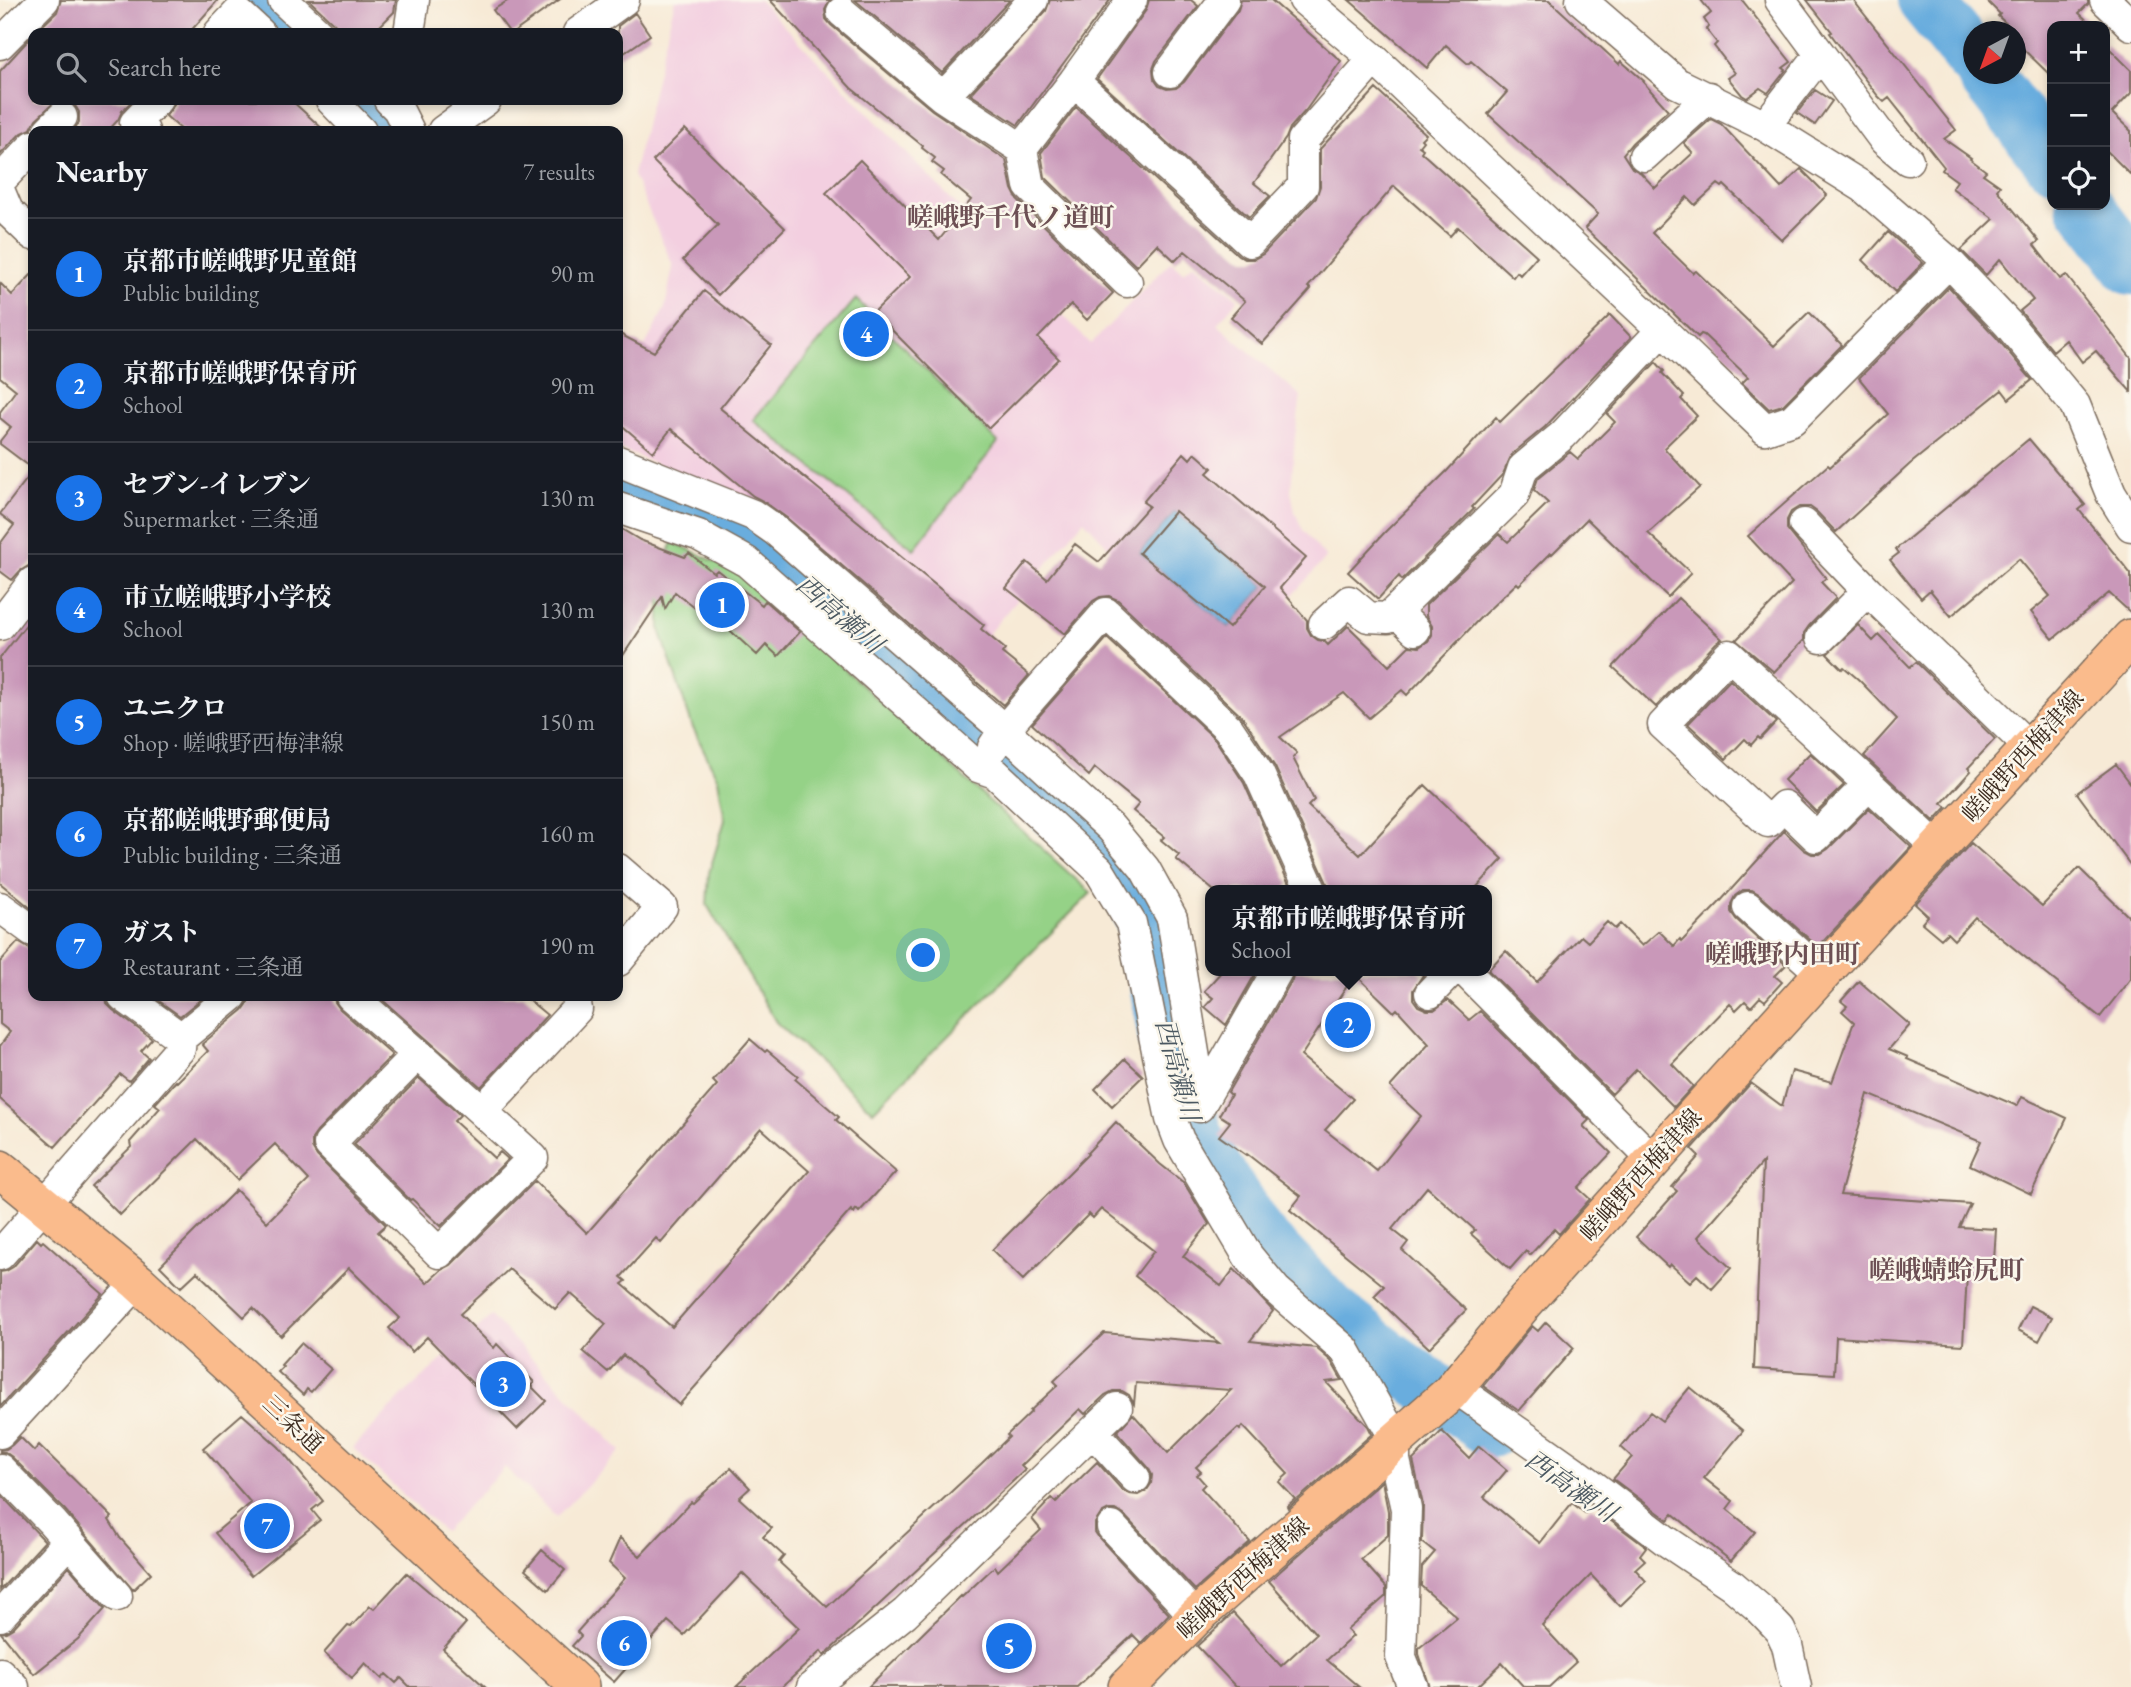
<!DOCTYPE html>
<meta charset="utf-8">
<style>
body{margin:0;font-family:"EB Garamond","Noto Serif JP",serif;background:#20242c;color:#f1f3f6}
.controls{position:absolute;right:21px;top:21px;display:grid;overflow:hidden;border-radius:14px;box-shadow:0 4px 10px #0003}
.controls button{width:63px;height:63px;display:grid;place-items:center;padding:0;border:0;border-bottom:2px solid #363941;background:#171b24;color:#f1f3f6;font:35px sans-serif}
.compass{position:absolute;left:1963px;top:21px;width:63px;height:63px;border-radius:50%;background:#171b24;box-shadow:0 4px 10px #0003;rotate:221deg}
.you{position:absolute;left:924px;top:956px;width:24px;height:24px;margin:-18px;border:5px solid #fff;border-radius:50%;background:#1a73e8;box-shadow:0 0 0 10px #1a73e833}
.badge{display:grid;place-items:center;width:46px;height:46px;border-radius:50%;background:#1a73e8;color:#fff;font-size:23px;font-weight:700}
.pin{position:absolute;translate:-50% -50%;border:4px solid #fff;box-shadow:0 2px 7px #0006}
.popup{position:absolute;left:1205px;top:885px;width:287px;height:91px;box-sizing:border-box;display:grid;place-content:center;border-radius:14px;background:#171b24;filter:drop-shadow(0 2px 5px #0005);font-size:23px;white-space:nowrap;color:#9ea1a6}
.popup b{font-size:26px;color:#f1f3f6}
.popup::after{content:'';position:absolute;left:50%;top:100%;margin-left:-14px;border:14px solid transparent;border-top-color:#171b24}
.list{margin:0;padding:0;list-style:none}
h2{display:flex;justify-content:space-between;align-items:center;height:91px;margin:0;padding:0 28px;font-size:30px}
h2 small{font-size:23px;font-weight:400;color:#9ea1a6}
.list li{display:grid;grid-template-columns:46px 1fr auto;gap:21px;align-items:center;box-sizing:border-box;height:112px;padding:0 28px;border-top:2px solid #363941}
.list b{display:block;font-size:26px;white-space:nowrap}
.list p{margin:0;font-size:23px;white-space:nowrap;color:#9ea1a6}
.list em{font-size:23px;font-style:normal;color:#9ea1a6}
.icon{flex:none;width:38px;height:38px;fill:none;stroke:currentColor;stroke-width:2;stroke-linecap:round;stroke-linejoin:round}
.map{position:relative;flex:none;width:2131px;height:1687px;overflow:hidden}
.search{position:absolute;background:#171b24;box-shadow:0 4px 10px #0003;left:28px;top:28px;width:595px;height:77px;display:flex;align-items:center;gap:18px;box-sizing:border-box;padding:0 24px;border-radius:14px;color:#9ea1a6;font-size:26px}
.panel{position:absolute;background:#171b24;box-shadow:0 4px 10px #0003;left:28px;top:126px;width:595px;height:875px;border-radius:14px}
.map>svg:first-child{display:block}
.built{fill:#f3cfe0}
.green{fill:#95d287;stroke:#687e52;stroke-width:2}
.water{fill:#69adde;stroke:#526c7e;stroke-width:2}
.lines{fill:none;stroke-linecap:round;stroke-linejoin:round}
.river{stroke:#69adde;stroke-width:56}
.building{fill:#c998b9;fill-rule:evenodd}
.minor-casing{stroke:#7d6d5e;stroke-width:33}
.major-casing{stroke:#7d6d5e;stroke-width:40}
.minor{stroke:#fff;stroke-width:30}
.major{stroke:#fabb8c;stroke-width:37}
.labels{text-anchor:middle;stroke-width:5;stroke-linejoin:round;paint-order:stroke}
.street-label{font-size:24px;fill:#3b2a1e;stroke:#fbf7ec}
.neighbourhood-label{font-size:26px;font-weight:bold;fill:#6d5054;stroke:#fbf7ec}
.water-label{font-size:26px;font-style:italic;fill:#4b5861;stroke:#fbf7ec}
</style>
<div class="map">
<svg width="2131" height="1687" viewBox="0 0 2131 1687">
<rect width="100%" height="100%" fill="#fbf7ec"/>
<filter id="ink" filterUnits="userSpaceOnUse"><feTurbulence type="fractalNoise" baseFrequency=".0143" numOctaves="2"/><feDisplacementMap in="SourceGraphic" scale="14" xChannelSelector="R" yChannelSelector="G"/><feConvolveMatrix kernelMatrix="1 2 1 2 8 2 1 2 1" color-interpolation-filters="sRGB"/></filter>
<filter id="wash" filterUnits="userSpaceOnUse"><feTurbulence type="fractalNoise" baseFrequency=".00686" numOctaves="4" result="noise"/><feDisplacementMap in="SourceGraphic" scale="28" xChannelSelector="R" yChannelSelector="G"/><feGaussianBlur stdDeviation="1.57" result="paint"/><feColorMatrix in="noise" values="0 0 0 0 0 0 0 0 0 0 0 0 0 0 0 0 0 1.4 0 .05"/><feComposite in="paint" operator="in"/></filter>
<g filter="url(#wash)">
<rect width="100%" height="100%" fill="#f7ead6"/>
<!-- built -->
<path class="built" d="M675 0H759L1091 344 1171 261 1184 272 1194 263 1238 299 1217 324 1301 396 1295 436 1291 491 1295 512 1303 530 1326 558 1236 657 1185 631 1084 520 956 672 762 508 618 448V397L665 308 673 266 633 175Z
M491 1316 621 1451 556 1517 505 1467 444 1532 353 1448 404 1394Z"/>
<!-- green -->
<path class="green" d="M856 299 998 442 914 549 753 420Z
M673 542 737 572 1091 893 873 1111 776 1022 707 905 709 873 725 820 718 779 693 728 660 630V575Z"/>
<!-- water -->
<path class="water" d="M1175 511 1265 586 1229 628 1139 553Z"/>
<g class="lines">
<!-- river -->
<path class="river" d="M258 0 295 33
M1925 0 1974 60
M1984 74 2052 162
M363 100 369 106 382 131
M2084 205 2131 267
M618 484 688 507 743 530 885 652 1116 867 1135 900 1145 925 1152 954 1166 1037 1178 1087 1199 1144 1258 1236 1329 1310 1389 1358 1491 1430"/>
</g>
<g id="blocks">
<!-- building -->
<path class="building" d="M61 0H218L189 33H35L57 12Z
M309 0H396L394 12 373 33H344Z
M509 0H559L513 33H510L493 10Z
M770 0H830L825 10 826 19 831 25 932 110 1006 160 1012 189 1017 199 1113 293 1087 320 1071 304 1038 338 1059 359 989 428 874 312 910 277 826 193 860 160 939 240 971 200 941 175 944 171 932 162 935 158 922 148 923 146 851 88Z
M855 0H1010L942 73Z
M1050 0H1110L1018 125 970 94 1046 11Z
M1149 0H1191L1198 6 1156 61 1153 69 1154 79 1159 86 1167 89 1176 88 1184 82 1238 10 1241 0H1271L1341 61 1306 110 1290 128 1286 138 1254 183 1270 196 1249 217 1097 79 1146 10Z
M1349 0H1549L1619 64 1621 61 1644 81 1643 82 1668 110 1632 143 1623 154 1632 168 1641 173 1655 188 1693 153 1684 143 1711 119 1721 124 1781 188 1801 169 1827 195 1782 240 1724 185 1722 187 1718 184 1695 205 1687 197 1652 233 1693 273 1696 271 1774 346 1809 312 1842 345 1783 405 1769 409 1742 383 1748 377 1704 335 1701 334 1698 337 1585 228 1598 214 1488 114 1507 92 1471 61 1468 64 1446 45 1427 68Z
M1701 0H1742L1791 62 1783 68 1786 70 1768 93 1760 88 1747 98 1742 95 1728 78 1735 73 1714 46 1717 43 1706 29 1709 27 1704 19 1711 13Z
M1807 0H1853L1956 130 1944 139 1971 158 1970 159 1986 171 1983 174 2000 186 1997 190 2039 241 2034 245 2060 279 2066 275 2131 358V392L2096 351 2082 362 2066 340 2053 351 2020 311 2033 300 2000 259 1986 275 1961 250 1994 219 1952 188 1957 181 1942 170 1944 167 1889 98 1884 102 1878 96 1850 60 1830 33 1832 32Z
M1986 0H2088V4L2079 13 2093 26H2052V77L2015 41V32L1998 16 2000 14Z
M635 13 650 35 618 57V26Z
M33 35V100H133L122 111 118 120 108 131H73L79 122V112L74 104 67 100H57L36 119 31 129 20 134 0 155V71Z
M2105 44 2131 70V93L2112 113 2131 131V175L2105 149Z
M1376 89 1426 134 1421 139 1423 141 1419 146 1423 149 1421 152 1537 256 1520 275 1517 272 1513 277 1458 227 1450 236 1394 186 1308 287 1311 289 1262 344 1231 317 1245 301 1185 251 1175 261 1157 244 1136 266 1045 177 1041 153 1076 107 1238 255 1245 259H1254L1263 254 1316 198 1320 186V149Z
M1815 90 1832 101 1815 125 1797 113Z
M174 100H291L325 131H183L166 116 174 105Z
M685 129 785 228 718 295 683 260 718 225 653 161Z
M1888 232 1923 263 1895 292 1863 260Z
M33 273V469L0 444V441L11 427 0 418V412L16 390 0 377V283L12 295Z
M1949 287 1996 337 2032 380 2009 399 2002 390 1910 464 1836 532 1817 512 1810 507H1799L1791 512 1787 520V529L1826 578 1821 582 1836 598 1809 626 1804 633V640L1774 672 1736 640 1792 583 1748 536 1828 465 1830 467 1888 414 1859 378Z
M704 291 771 345 720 408 984 625 981 629 1005 649 1002 653 1029 675 1003 705 787 518 763 501 753 496 671 429 653 452 618 422V333L654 352Z
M1610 315 1631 337 1545 427 1512 454 1503 474 1472 507 1474 509 1402 580 1399 576 1378 599 1348 572 1385 532 1447 471 1496 417 1500 422Z
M1656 362 1664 371 1662 373 1684 396 1681 399 1697 416 1664 448 1700 487 1648 533 1691 573 1668 597 1587 519 1552 554 1551 553 1519 585 1517 583 1481 617 1407 695 1402 690 1369 718 1344 693 1280 737 1297 753 1293 758 1314 800 1308 806 1360 855 1425 785 1503 859 1474 890H1328L1327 883 1275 767 1243 718 1118 600 1109 596 1100 597 1093 601 1065 634 1006 588 1027 562 1047 579 1075 544 1099 562 1149 506 1143 502 1184 453 1190 459 1195 453 1212 468 1207 473 1306 558 1280 588 1307 620V628L1311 635 1318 640 1324 641 1328 645 1348 626 1389 666 1409 646 1419 647 1428 641 1432 635V626L1426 616V605L1499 534 1508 542 1548 503 1534 490 1538 478 1570 452 1578 459 1615 422 1607 414ZM1175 511 1265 586 1229 628 1139 553Z
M2029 439 2085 505 2079 510 2131 574V613L2109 593 2053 639 2031 612 2050 596 2019 559 1951 616 1930 590 1921 598 1890 560 1899 553 1896 549Z
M33 471V561L30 565 20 571 12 580 0 571V544L14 525 0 514Z
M618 527 640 540 685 557 689 553 714 573 717 570 762 605 765 601 800 632 778 656 766 645 757 655 723 624 720 628 675 592 665 609 662 597 618 663Z
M1678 598 1722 639 1716 643 1656 707 1613 667Z
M33 616V910L0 883V658Z
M1858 625 1873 641 1879 635 1910 667 1916 662 1995 739 1968 768 1971 771 1942 803 1947 807 1934 821 1864 756 1897 719 1859 680 1844 667 1842 669 1827 654Z
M1107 638 1215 739 1244 783 1289 884 1283 890H1213L1176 859 1179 855 1161 840 1164 837 1133 811 1139 804 1095 768 1089 776 1032 724Z
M1730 680 1776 722 1760 739 1758 737 1751 745 1745 739 1726 759 1688 724Z
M1810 753 1844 785 1816 812 1784 780Z
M2116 764 2131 784V866L2077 793Z
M1869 808 1911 847 1818 947 1759 894 1752 890H1743L1735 896 1731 904V912L1736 919 1786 965 1775 976 1782 982 1765 1001 1760 997 1751 1007 1745 1001 1736 1010 1730 1004 1672 1064 1693 1086 1674 1107 1636 1069 1612 1094 1488 970 1506 951 1537 982 1581 936 1588 942 1607 922 1615 929 1620 924 1642 946 1659 931 1674 946 1680 939 1682 941 1718 904 1784 831 1804 850 1812 854H1820L1828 849Z
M1971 843 2042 906 2079 868 2131 919V978L2100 1017 1975 917 1954 940 1947 933 1941 939 1922 923 1928 916 1915 904Z
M18 942 33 951V996H106L107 1004 113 1010 152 1039 141 1051 149 1058 129 1081 120 1074 55 1147 0 1099V1046L10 1032 0 1024V962Z
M1222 971H1257L1226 1025 1205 1007 1213 998 1204 991Z
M1294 971H1418L1423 975 1413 990V999L1418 1006 1427 1010H1434L1448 1000 1469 1020 1480 1011 1589 1120 1583 1126 1611 1153 1578 1188 1590 1199 1559 1234 1554 1229 1530 1255 1526 1251 1510 1269 1471 1234 1475 1230 1427 1187 1392 1229 1408 1242 1402 1250 1466 1310 1429 1348 1374 1296 1384 1286 1290 1210 1301 1196 1247 1154 1246 1155 1219 1136 1230 1122 1219 1115 1231 1095 1228 1092 1292 980ZM1355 974 1394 1012 1397 1009 1429 1044 1390 1087 1421 1116 1377 1171 1325 1130 1353 1099 1301 1056Z
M1859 981 1910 1025 1889 1049 1908 1057 1907 1059 2017 1106 2022 1097 2067 1118 2031 1194 1970 1165 1981 1141 1868 1094 1840 1195 1970 1204 1959 1227 1996 1229 1993 1276 1967 1274 1963 1345 1836 1337 1834 1374 1754 1369 1763 1162 1698 1237 1731 1268 1712 1289 1697 1275 1690 1282 1670 1264 1668 1267 1636 1237 1677 1191 1672 1187 1699 1156 1692 1149 1751 1083 1782 1106 1792 1071 1832 1082 1854 1022 1842 1011 1847 1006 1841 1001Z
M152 996H205L180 1016Z
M249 996H334L335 1002 340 1009 392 1055 317 1132 312 1139V1148L317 1156 386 1225 378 1232 427 1283 441 1270 451 1265 535 1181 587 1233 717 1085 713 1081 750 1039 765 1052 767 1050 798 1076 795 1079 839 1117 836 1120 896 1172 859 1212 856 1209 854 1213 851 1210 679 1405 623 1355 608 1372 583 1351 606 1324 570 1293 555 1309 509 1269 460 1314 494 1348 497 1344 534 1382 531 1386 546 1401 517 1429 427 1337 412 1352 389 1328 400 1318 349 1268 281 1336 253 1308 244 1317 197 1272 181 1287 160 1266 236 1190 267 1222 309 1180 275 1144 237 1180 197 1139 120 1215 91 1186 131 1147 130 1142 160 1108 155 1104 176 1081 177 1082 208 1051 202 1044 243 1010 248 1003ZM761 1128 809 1171 672 1327 622 1284 626 1281 621 1277 656 1238 661 1243Z
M378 996H524L547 1015 481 1087Z
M1125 1059 1143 1076 1112 1106 1095 1089Z
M419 1078 460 1115 454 1121 494 1158 500 1152 508 1159 441 1226 412 1199 410 1200 354 1144Z
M1116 1122 1160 1164 1184 1183 1209 1224 1183 1256 1221 1286 1234 1269 1273 1311 1250 1341 1316 1348 1331 1361 1342 1380 1326 1382 1368 1426 1372 1434 1288 1508 1287 1506 1295 1499 1279 1482 1288 1474 1243 1426 1240 1430 1238 1428 1196 1467 1201 1472 1197 1475 1205 1484 1201 1488 1250 1542 1195 1590 1124 1515 1116 1510H1109L1101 1514 1095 1523V1532L1099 1538 1169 1614 1141 1643 1133 1635 1077 1687H868L961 1596 962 1597 995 1566 998 1571 1041 1530 1032 1519 1052 1498 1056 1502 1097 1462 1122 1490 1129 1494 1138 1495 1147 1490 1151 1484 1152 1475 1148 1467 1117 1432 1133 1414 1168 1453 1231 1390 1136 1383 1134 1404 1129 1395 1122 1391H1113L1105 1395 1085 1414 1080 1409 1021 1466 1025 1470 829 1651 824 1655 821 1651 782 1687H736L799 1628 742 1573 684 1635 668 1621 614 1682 572 1646 581 1636 577 1632 625 1578 609 1563 620 1538 640 1556 691 1502 693 1503 731 1468 750 1488 739 1498 772 1528 763 1537 784 1556 779 1562 827 1607 981 1464 1009 1437 1007 1435 1031 1412 1030 1411 1058 1385 1054 1381 1104 1333 1219 1343 1135 1276 1154 1251 1101 1209 1093 1218 1089 1214 1023 1280 992 1250 1088 1154 1087 1153Z
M37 1239 41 1243 43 1241 103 1294 0 1407V1272L6 1271 13 1267Z
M2030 1306 2052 1317 2039 1341 2018 1330Z
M1546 1322 1574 1348 1519 1411 1483 1386 1532 1326 1538 1331Z
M301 1343 331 1369 311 1392 307 1389 303 1395 278 1372 283 1367 281 1365Z
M1690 1387 1743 1431 1704 1478 1733 1501 1727 1509 1755 1532 1731 1561 1673 1514 1668 1520 1613 1479 1632 1457 1621 1447 1650 1412 1662 1421Z
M242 1414 279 1447 323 1501 312 1510 320 1520 251 1576 215 1533 251 1503 203 1448Z
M1442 1431 1469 1458 1479 1446 1507 1470 1484 1497 1540 1543 1572 1503 1585 1513 1591 1506 1646 1547 1640 1555 1645 1560 1635 1569 1646 1581 1620 1606 1591 1575 1542 1625 1576 1662 1549 1687H1524L1502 1663 1477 1687H1430L1419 1654V1648L1457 1617 1421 1586 1422 1567 1435 1552 1422 1542 1423 1505 1413 1460Z
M20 1437 34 1451 39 1445 112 1517 109 1520 120 1538 151 1573 133 1590 65 1510 12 1457 5 1452H0V1450L6 1449 12 1445Z
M1382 1481 1388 1511V1535L1361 1559 1386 1587V1596L1347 1630 1353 1636 1327 1660 1359 1687H1236L1197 1646 1233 1613 1281 1666 1316 1634 1269 1581Z
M0 1494 45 1541 0 1590Z
M542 1550 565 1570 548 1590 525 1570Z
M69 1567 105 1609 78 1639 34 1674 1 1633 6 1632 13 1628Z
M407 1573 466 1623 443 1649 485 1687H410L401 1678 396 1683 386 1674 382 1679 365 1663 352 1678 324 1653 348 1626 351 1627 370 1606 374 1609Z"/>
</g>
</g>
<g filter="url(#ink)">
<use href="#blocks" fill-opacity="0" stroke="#7d6d5e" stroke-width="2"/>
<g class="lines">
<!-- minor casing -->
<g class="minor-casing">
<path id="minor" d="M283 0 318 33
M1304 0 1374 59 1662 330 1765 429 1792 420 1949 262
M1581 0 1677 83 1765 126 1863 187 1949 262 2009 325 2075 405 2111 494 2131 526
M1780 0 1884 140 1908 160
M2105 0 2131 25
M842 12 943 97 1022 149 1029 186 1127 282
M219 33 238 13 260 33
M409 33 414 0
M578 33 624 0
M0 44 44 0
M1170 72 1224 0
M1074 81 1250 242 1303 186V140L1374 59
M943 97 1010 27 1033 0
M331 100 361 131
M389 100 398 109 409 131
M1765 126 1819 56
M48 131 62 117
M144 131 135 123 157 100
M443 131 486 100
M1022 149 1074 81 1132 0
M1644 156 1709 97
M0 181 33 146
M0 192 8 211 33 235
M618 461 753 515 776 531 1004 730 1111 828 1145 869 1172 918 1202 1102
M618 508 698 535 747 562 978 767 995 773 1099 870 1131 923 1171 1119 1179 1140 1248 1256 1276 1290 1345 1350 1390 1430 1395 1442V1460L1406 1509 1401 1657 1413 1687
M1804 524 1868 591 2030 748
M1395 611 1415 630
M1324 624 1349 601 1368 617 1388 618 1514 495 1523 468 1563 435 1662 330
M0 625 33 582
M1821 638 1868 591
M993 747 1004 730 1106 613 1228 728 1259 774 1311 890
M1869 784 1816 837 1784 806 1768 822 1663 725 1729 655 1939 849
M618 869 662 907 618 961
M0 907 33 931
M1748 907 1822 974
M1465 971 1654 1161
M1430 993 1451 971
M123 996 181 1038 232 996
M351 996C413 1049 473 1103 533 1158L439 1253 329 1144 418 1054
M1199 1107 1277 971
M482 1111 577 1009
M0 1255 180 1049 181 1038
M1454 1387 1579 1475 1665 1540 1732 1585 1760 1609 1780 1630 1787 1645 1796 1687
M1093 1432 1135 1478
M0 1433 138 1282
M0 1469 52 1522 117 1596
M1112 1527 1196 1617
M0 1616 69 1541
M0 1673 14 1687
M812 1687 905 1613 1117 1408"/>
</g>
<!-- major casing -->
<g class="major-casing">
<path id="major" d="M0 1169 138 1282 580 1687
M1127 1687 1196 1617 1450 1393 1526 1301 1822 974 2131 638"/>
</g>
<!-- minor -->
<use href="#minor" class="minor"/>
<!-- major -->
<use href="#major" class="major"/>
</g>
</g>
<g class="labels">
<!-- street labels -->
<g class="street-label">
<text transform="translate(2023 756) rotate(-48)" y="8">嵯峨野西梅津線</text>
<text transform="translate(1641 1175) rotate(-48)" y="8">嵯峨野西梅津線</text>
<text transform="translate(293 1424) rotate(43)" y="8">三条通</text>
<text transform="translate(1243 1578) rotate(-42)" y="8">嵯峨野西梅津線</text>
</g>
<!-- neighbourhood labels -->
<g class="neighbourhood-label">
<text x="1011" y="226">嵯峨野千代ノ道町</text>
<text x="1783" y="963">嵯峨野内田町</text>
<text x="1947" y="1279">嵯峨蜻蛉尻町</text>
</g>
<!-- water labels -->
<g class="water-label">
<text transform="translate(840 614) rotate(41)" y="9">西高瀬川</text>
<text transform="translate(1178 1070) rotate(75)" y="9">西高瀬川</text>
<text transform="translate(1571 1486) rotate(35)" y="9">西高瀬川</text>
</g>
</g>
</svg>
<div class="controls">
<button>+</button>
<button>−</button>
<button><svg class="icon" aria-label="locate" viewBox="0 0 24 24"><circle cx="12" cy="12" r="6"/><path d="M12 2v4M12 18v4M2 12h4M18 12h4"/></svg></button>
</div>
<svg class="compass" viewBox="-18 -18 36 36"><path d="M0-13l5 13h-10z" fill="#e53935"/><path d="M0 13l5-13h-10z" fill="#9ea1a6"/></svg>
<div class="you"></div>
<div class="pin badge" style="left:722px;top:605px">1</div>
<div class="pin badge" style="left:1348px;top:1025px">2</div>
<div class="popup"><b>京都市嵯峨野保育所</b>School</div>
<div class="pin badge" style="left:503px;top:1384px">3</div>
<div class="pin badge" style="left:866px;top:334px">4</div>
<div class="pin badge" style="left:1009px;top:1646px">5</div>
<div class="pin badge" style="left:624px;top:1643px">6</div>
<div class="pin badge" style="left:267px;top:1526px">7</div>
<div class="search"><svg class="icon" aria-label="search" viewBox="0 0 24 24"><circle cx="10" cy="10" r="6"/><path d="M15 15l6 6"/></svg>Search here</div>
<section class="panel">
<h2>Nearby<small>7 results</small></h2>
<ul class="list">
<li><span class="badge">1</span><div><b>京都市嵯峨野児童館</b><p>Public building</p></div><em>90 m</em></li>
<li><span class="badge">2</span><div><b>京都市嵯峨野保育所</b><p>School</p></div><em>90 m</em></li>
<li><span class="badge">3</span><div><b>セブン-イレブン</b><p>Supermarket · 三条通</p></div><em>130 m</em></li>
<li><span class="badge">4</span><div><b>市立嵯峨野小学校</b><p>School</p></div><em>130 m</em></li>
<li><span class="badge">5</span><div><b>ユニクロ</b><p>Shop · 嵯峨野西梅津線</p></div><em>150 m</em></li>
<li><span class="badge">6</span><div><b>京都嵯峨野郵便局</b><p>Public building · 三条通</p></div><em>160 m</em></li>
<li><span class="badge">7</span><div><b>ガスト</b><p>Restaurant · 三条通</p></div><em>190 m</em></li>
</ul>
</section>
</div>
